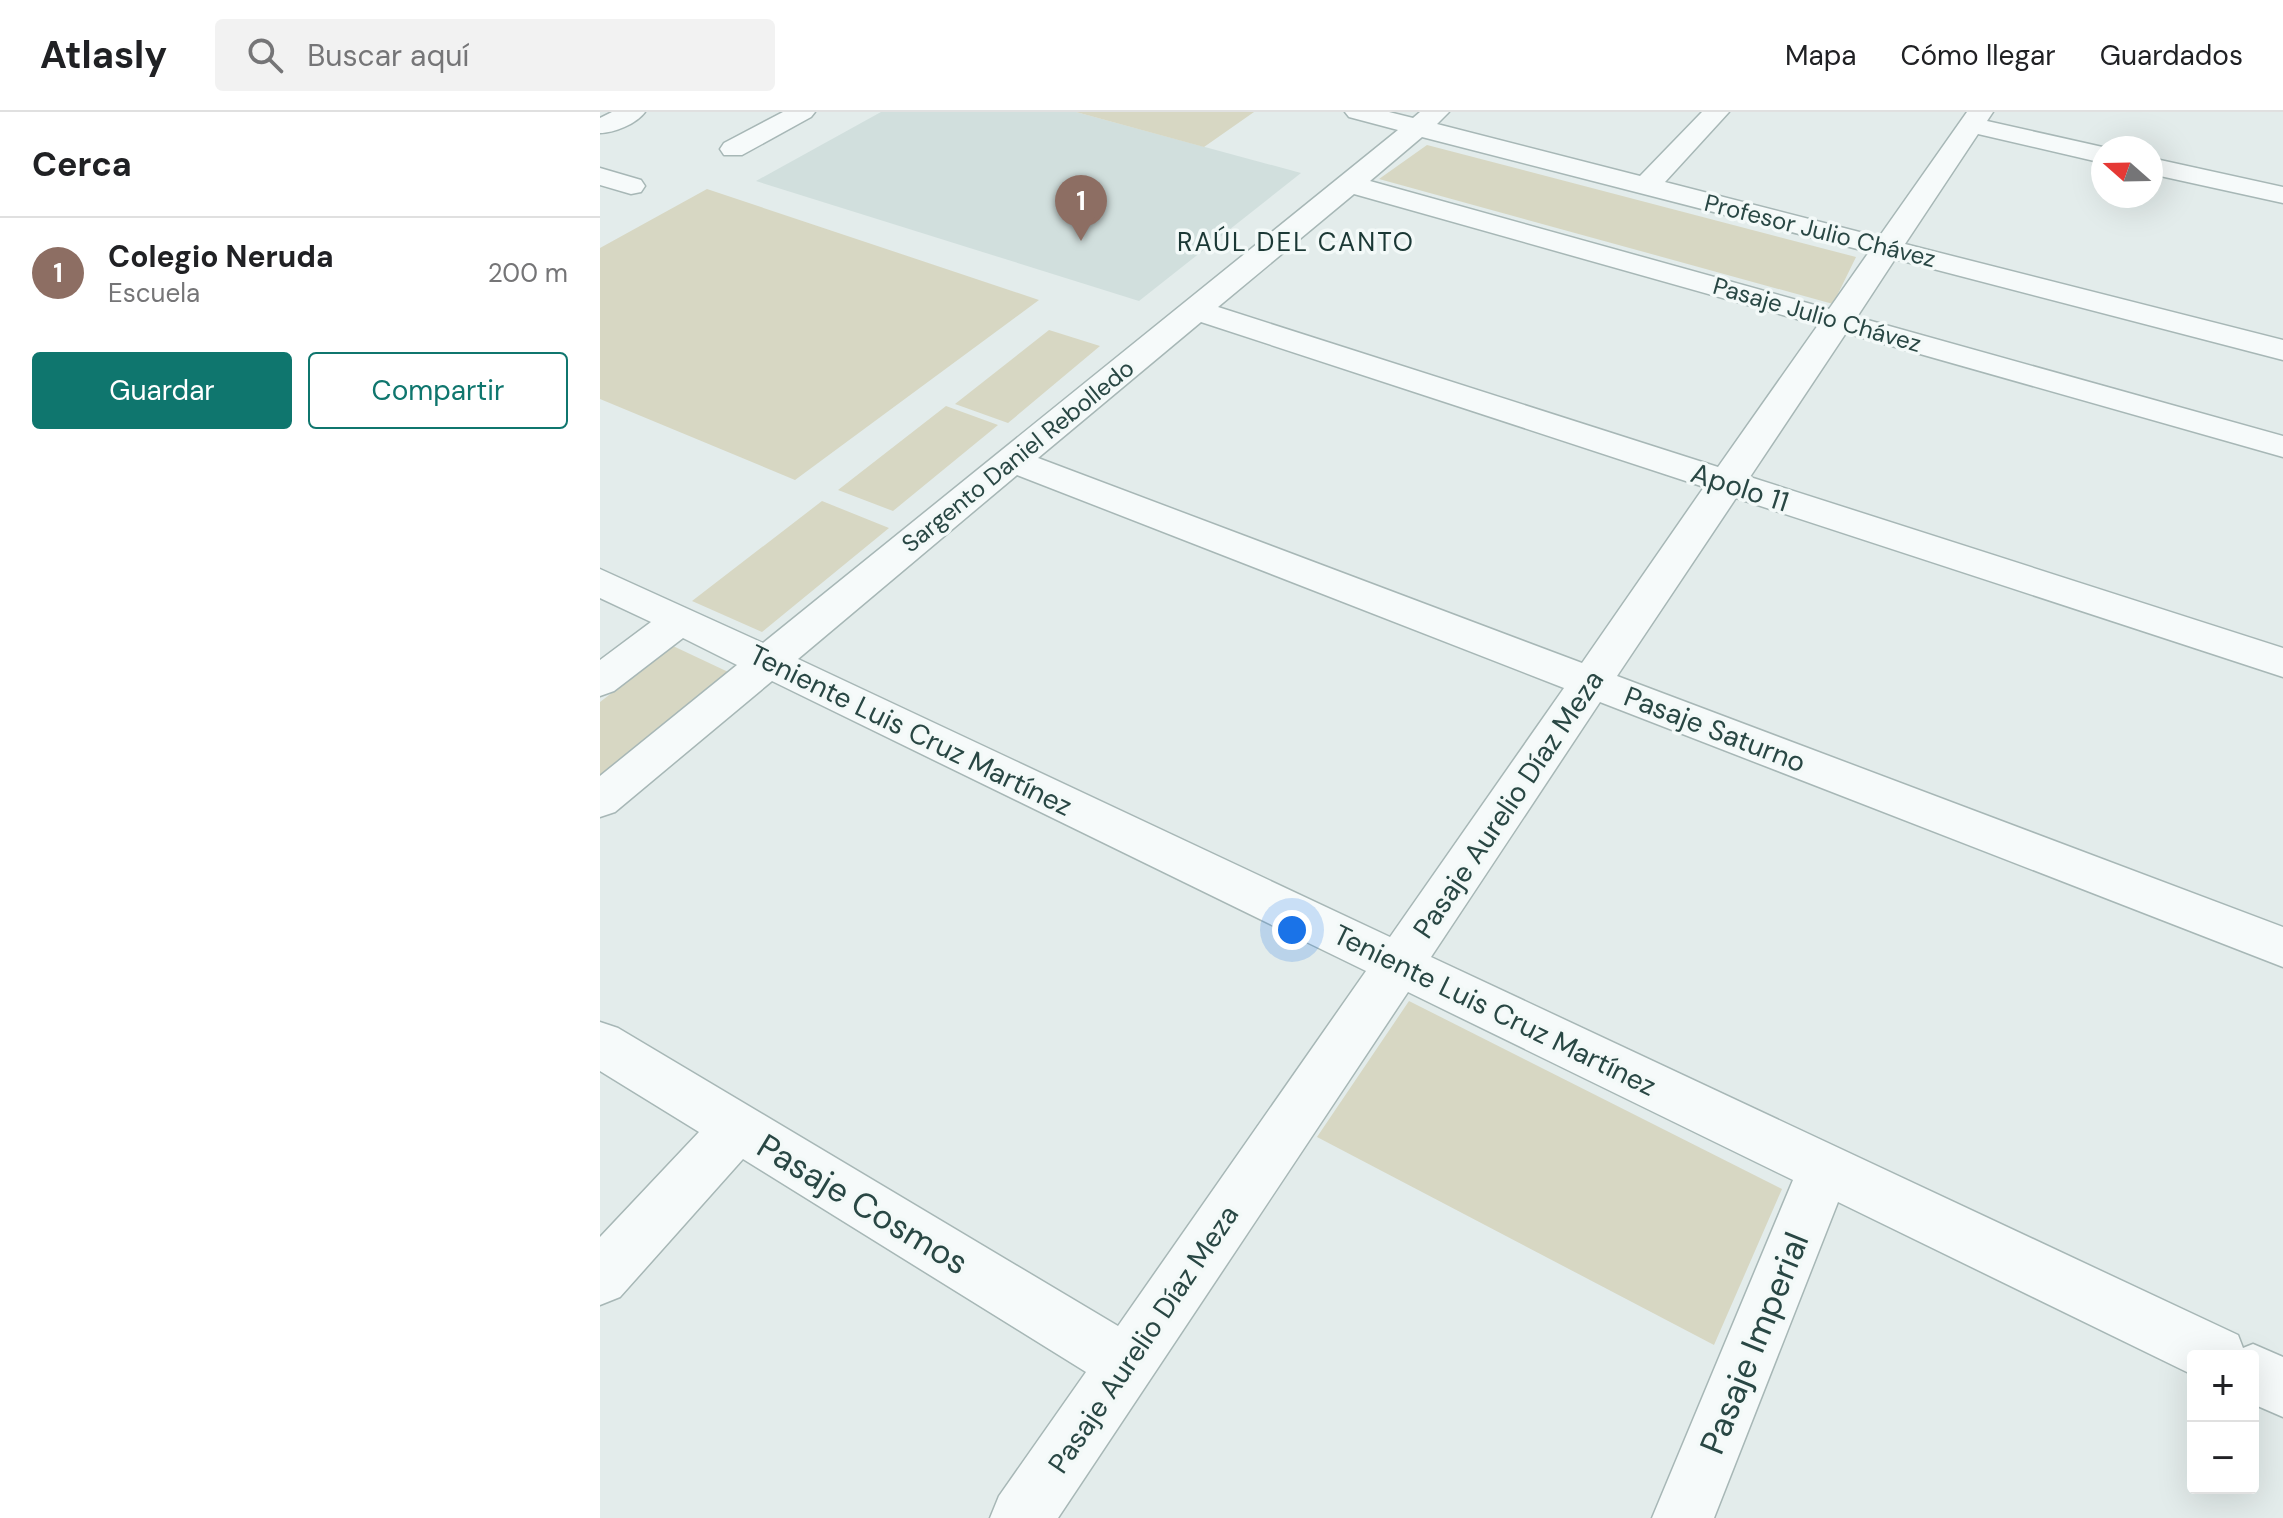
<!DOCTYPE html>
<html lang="es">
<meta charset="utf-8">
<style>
body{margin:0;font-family:"DM Sans",sans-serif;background:#f2f2f2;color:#202124}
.controls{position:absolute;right:24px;bottom:24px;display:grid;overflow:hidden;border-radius:8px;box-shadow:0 8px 32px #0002}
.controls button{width:72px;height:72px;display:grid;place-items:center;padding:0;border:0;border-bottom:2px solid #e0e0e0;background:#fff;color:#202124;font:40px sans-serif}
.compass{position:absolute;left:1491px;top:24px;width:72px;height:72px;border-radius:50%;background:#fff;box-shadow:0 8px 32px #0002;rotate:290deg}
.you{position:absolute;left:692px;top:818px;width:28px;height:28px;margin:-20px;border:6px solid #fff;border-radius:50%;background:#1a73e8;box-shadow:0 0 0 12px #1a73e833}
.badge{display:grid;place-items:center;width:52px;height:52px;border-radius:50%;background:#0f766e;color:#fff;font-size:26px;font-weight:700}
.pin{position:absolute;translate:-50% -66px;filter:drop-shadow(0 2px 4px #0008)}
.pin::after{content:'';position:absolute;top:42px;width:28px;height:24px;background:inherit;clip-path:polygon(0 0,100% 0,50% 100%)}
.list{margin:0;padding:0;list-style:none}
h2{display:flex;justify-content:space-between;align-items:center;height:104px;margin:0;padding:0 32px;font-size:34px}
h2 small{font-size:26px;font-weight:400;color:#757577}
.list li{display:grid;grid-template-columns:52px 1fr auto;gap:24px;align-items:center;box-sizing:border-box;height:112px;padding:0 32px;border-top:2px solid #e0e0e0}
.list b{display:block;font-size:30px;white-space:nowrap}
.list p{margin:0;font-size:26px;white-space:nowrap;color:#757577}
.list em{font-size:26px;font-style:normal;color:#757577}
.actions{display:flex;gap:16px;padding:24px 32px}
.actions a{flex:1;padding:18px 0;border:2px solid #0f766e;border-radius:8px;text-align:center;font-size:28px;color:#0f766e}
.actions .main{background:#0f766e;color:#fff}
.icon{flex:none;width:44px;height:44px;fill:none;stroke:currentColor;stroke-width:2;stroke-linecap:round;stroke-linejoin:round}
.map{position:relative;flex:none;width:1683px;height:1406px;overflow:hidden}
header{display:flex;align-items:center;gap:48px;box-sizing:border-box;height:112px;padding:0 40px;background:#fff;border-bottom:2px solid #e0e0e0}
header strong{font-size:38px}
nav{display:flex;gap:44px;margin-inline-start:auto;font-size:28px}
.search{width:560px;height:72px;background:#f2f2f2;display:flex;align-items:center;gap:20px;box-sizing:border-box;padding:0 28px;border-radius:8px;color:#757577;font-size:30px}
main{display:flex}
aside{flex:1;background:#fff}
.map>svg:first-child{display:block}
.built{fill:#d1dfdd}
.green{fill:#d7d7c3}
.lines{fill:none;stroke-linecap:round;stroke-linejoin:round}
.street-casing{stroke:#a7b7b6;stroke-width:3}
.street{fill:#f6fafa;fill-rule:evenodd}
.labels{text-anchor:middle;stroke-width:7;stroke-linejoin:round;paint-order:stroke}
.far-street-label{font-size:24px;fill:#294744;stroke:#f3f9f8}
.far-neighbourhood-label{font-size:26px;letter-spacing:2px;fill:#1b3835;stroke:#f3f9f8}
.street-label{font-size:28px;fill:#294744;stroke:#f3f9f8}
.near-street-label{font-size:34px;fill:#294744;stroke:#f3f9f8}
</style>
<header>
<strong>Atlasly</strong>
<div class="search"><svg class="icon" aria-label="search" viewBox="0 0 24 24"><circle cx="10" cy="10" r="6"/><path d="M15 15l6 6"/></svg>Buscar aquí</div>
<nav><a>Mapa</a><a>Cómo llegar</a><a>Guardados</a></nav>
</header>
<main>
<aside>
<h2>Cerca<small></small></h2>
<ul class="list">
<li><span class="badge" style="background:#8d6e63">1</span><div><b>Colegio Neruda</b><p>Escuela</p></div><em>200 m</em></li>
</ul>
<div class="actions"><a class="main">Guardar</a><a>Compartir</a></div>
</aside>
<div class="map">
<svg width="1683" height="1406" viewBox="0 0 1683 1406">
<rect width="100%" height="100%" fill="#e3eceb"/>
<!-- built -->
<path class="built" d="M281 0H476L701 61 539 189 156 69Z"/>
<!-- green -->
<path class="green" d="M476 0H654L604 35Z
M827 33 1256 145 1233 192 779 67Z
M107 77 439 188 195 368 0 287V136Z
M449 218 500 234 408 311 355 292Z
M346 294 398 313 293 399 238 378Z
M222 389 289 416 162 520 92 489Z
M73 534 141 566 0 682V590Z
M809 889 1182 1077 1114 1233 717 1025Z"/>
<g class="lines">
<!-- street casing -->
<g class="street-casing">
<path id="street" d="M12 0H45C36 12 14 21 0 21V6Z
M183 0H215L211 5 142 43H124L120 37 124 31Z
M745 0H789L813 6 820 0H849L837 12 1040 64 1102 0H1129L1065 70 1279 125 1367 0H1393L1387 9 1507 36H1503V51L1378 22 1305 132 1683 228V248L1295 147 1257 205 1683 324V345L1246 221 1150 365 1683 536V565L1136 386 1017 564 1683 815V855L1000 590 831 845 1638 1223 1643 1236 1653 1232 1683 1245V1305L1653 1292V1244H1593V1263L1238 1090 1114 1406H1052L1193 1068 808 880 458 1406H390L399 1384 486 1260 143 1047 20 1185 0 1193V1125L99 1020 0 959V910L18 916 518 1214 766 859 172 569 15 700 0 705V664L137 553 83 526 14 579 0 584V548L51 510 0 486V457L163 531 798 18 749 5ZM822 25 1269 140 1229 197 770 69ZM754 82 1218 213 1118 355 618 195ZM601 210 1104 375 982 551 438 346ZM417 363 964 576 790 825 198 547Z
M1551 46 1683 75V91L1551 62Z
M0 56 41 68 45 74 41 80 31 82 0 73Z"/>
</g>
<!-- street -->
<use href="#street" class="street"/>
</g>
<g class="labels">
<!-- far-street labels -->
<g class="far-street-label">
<text transform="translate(1220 119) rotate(14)" y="8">Profesor Julio Chávez</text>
<text transform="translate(1217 203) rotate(16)" y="8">Pasaje Julio Chávez</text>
<text transform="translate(418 344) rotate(-39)" y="8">Sargento Daniel Rebolledo</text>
</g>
<!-- far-neighbourhood labels -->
<g class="far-neighbourhood-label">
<text x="696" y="139">RAÚL DEL CANTO</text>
</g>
<!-- street labels -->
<g class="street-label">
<text transform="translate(1140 375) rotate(18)" y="10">Apolo 11</text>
<text transform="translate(1115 617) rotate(21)" y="10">Pasaje Saturno</text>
<text transform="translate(311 618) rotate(26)" y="10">Teniente Luis Cruz Martínez</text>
<text transform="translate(908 692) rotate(-56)" y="10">Pasaje Aurelio Díaz Meza</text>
<text transform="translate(895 898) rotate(26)" y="10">Teniente Luis Cruz Martínez</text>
<text transform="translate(543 1227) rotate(-56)" y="10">Pasaje Aurelio Díaz Meza</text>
</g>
<!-- near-street labels -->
<g class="near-street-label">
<text transform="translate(263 1092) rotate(31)" y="12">Pasaje Cosmos</text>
<text transform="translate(1154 1231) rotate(-68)" y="12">Pasaje Imperial</text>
</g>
</g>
</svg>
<div class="controls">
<button>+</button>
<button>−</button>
</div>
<svg class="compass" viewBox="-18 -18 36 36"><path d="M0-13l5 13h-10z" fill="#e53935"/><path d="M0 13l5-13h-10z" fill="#757577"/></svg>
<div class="you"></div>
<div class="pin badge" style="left:481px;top:129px;background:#8d6e63">1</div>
</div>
</main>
